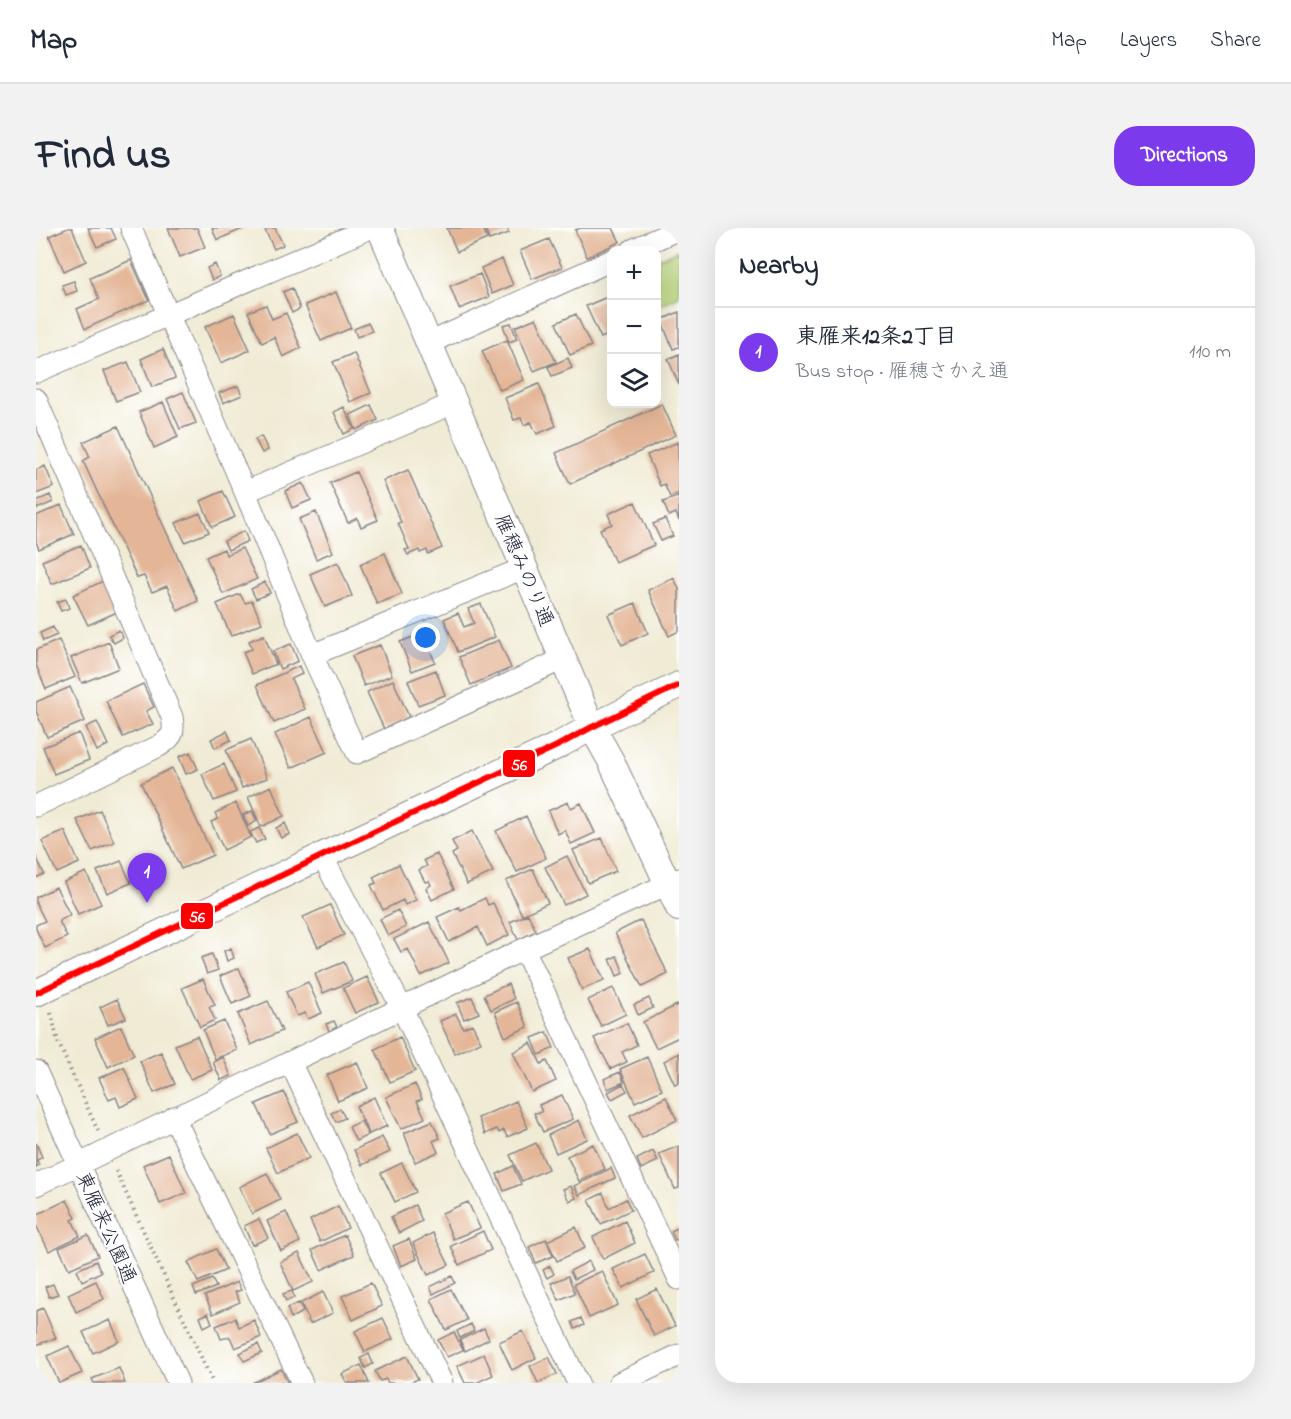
<!DOCTYPE html>
<meta charset="utf-8">
<style>
body{margin:0;font-family:"Indie Flower","Klee One",sans-serif;background:#f2f2f3;color:#1f2937}
.controls{position:absolute;right:18px;top:18px;display:grid;overflow:hidden;border-radius:12px;box-shadow:0 6px 24px #0002}
.controls button{width:54px;height:54px;display:grid;place-items:center;padding:0;border:0;border-bottom:2px solid #e0e1e3;background:#fff;color:#1f2937;font:30px sans-serif}
.you{position:absolute;left:390px;top:410px;width:21px;height:21px;margin:-15px;border:4px solid #fff;border-radius:50%;background:#1a73e8;box-shadow:0 0 0 9px #1a73e833}
.badge{display:grid;place-items:center;width:39px;height:39px;border-radius:50%;background:#7c3aed;color:#fff;font-size:20px;font-weight:700}
.pin{position:absolute;translate:-50% -50px;filter:drop-shadow(0 2px 3px #0008)}
.pin::after{content:'';position:absolute;top:32px;width:21px;height:18px;background:inherit;clip-path:polygon(0 0,100% 0,50% 100%)}
.list{margin:0;padding:0;list-style:none}
h2{display:flex;justify-content:space-between;align-items:center;height:78px;margin:0;padding:0 24px;font-size:26px}
h2 small{font-size:20px;font-weight:400;color:#747a83}
.list li{display:grid;grid-template-columns:39px 1fr auto;gap:18px;align-items:center;box-sizing:border-box;height:90px;padding:0 24px;border-top:2px solid #e0e1e3}
.list b{display:block;font-size:22px;white-space:nowrap}
.list p{margin:0;font-size:20px;white-space:nowrap;color:#747a83}
.list em{font-size:20px;font-style:normal;color:#747a83}
.icon{flex:none;width:33px;height:33px;fill:none;stroke:currentColor;stroke-width:2;stroke-linecap:round;stroke-linejoin:round}
.map{position:relative;flex:none;width:643px;height:1155px;overflow:hidden;border-radius:24px}
header{display:flex;align-items:center;gap:36px;box-sizing:border-box;height:84px;padding:0 30px;background:#fff;border-bottom:2px solid #e0e1e3}
header strong{font-size:28px}
nav{display:flex;gap:33px;margin-inline-start:auto;font-size:21px}
.intro{display:flex;align-items:center;justify-content:space-between;box-sizing:border-box;height:144px;padding:0 36px}
h1{margin:0;font-size:42px}
.button{padding:15px 27px;border-radius:24px;background:#7c3aed;color:#fff;font-size:21px;font-weight:700}
main{display:flex;gap:36px;padding:0 36px}
aside{flex:1;background:#fff;border-radius:24px;box-shadow:0 6px 24px #0002}
.map>svg:first-child{display:block}
.green{fill:#b7d278;stroke:#6c7a5a;stroke-width:1.5}
.building{fill:#e4b697}
.lines{fill:none;stroke-linecap:round;stroke-linejoin:round}
.minor-casing{stroke:#898688;stroke-width:23}
.tertiary-casing{stroke:#898688;stroke-width:28}
.path{stroke:#898688;stroke-width:4;stroke-dasharray:1.5 4.5;stroke-linecap:butt}
.minor{stroke:#fff;stroke-width:21}
.tertiary{stroke:#fff;stroke-width:26}
.bus-1-casing{stroke:#fff;stroke-width:10}
.bus-1{stroke:#f00;stroke-width:6}
.labels{text-anchor:middle;stroke-width:4.5;stroke-linejoin:round;paint-order:stroke}
.street-label{font-size:20px;fill:#22223b;stroke:#fff}
.line-badge{stroke:#fff;stroke-width:2}
.badge-label{font-size:16px;text-anchor:middle;font-weight:bold;fill:#fff}
</style>
<header>
<strong>Map</strong>
<nav><a>Map</a><a>Layers</a><a>Share</a></nav>
</header>
<div class="intro"><h1>Find us</h1><a class="button">Directions</a></div>
<main>
<div class="map">
<svg width="643" height="1155" viewBox="0 0 643 1155">
<rect width="100%" height="100%" fill="#fff"/>
<filter id="ink" filterUnits="userSpaceOnUse"><feTurbulence type="fractalNoise" baseFrequency=".0167" numOctaves="2"/><feDisplacementMap in="SourceGraphic" scale="12" xChannelSelector="R" yChannelSelector="G"/><feConvolveMatrix kernelMatrix="1 2 1 2 8 2 1 2 1" color-interpolation-filters="sRGB"/></filter>
<filter id="wash" filterUnits="userSpaceOnUse"><feTurbulence type="fractalNoise" baseFrequency=".008" numOctaves="4" result="noise"/><feDisplacementMap in="SourceGraphic" scale="24" xChannelSelector="R" yChannelSelector="G"/><feGaussianBlur stdDeviation="1.35" result="paint"/><feColorMatrix in="noise" values="0 0 0 0 0 0 0 0 0 0 0 0 0 0 0 0 0 1.4 0 .05"/><feComposite in="paint" operator="in"/></filter>
<g filter="url(#wash)">
<rect width="100%" height="100%" fill="#f0ebd4"/>
<!-- green -->
<path class="green" d="M643 22V68L621 78V31Z"/>
<g id="blocks">
<!-- building -->
<path class="building" d="M32 0H36L50 33 28 43 13 8Z
M52 0H75L80 11 61 19Z
M132 0H161L169 19 144 29Z
M176 0H209L181 12Z
M234 0H239L247 17 238 21 229 2Z
M411 0H447L451 11 421 24Z
M449 0H471L473 5 453 12Z
M545 0H577L584 14 551 29 539 2Z
M513 11 526 39 496 51 484 23Z
M466 31 477 57 456 66 445 40Z
M95 32 113 72 49 101 41 81 63 71 54 50Z
M179 36 184 48 176 52 171 40Z
M444 46 453 69 423 81 414 58Z
M38 53 41 63 30 67 26 57Z
M256 60 264 81 256 85 247 64Z
M300 64 315 100 285 113 269 77Z
M576 67V105L565 110 550 78Z
M230 77 236 91 250 85 265 120 247 129 238 109 226 115 212 84Z
M643 84V119L637 121 625 92Z
M198 86 214 122 185 135 169 99Z
M540 86 555 118 534 127 520 95Z
M500 90 520 134 498 143 479 99Z
M332 95 336 103 321 109 318 101Z
M475 95 481 111 473 114 467 97Z
M471 112 488 152 464 162 446 123Z
M127 121 139 150 116 159 105 131Z
M318 125 335 165 314 174 297 134Z
M643 126V157L632 131Z
M532 130 536 140 516 148 512 139Z
M92 134 104 164 80 173 68 143Z
M503 156 520 198 501 206 495 194 488 197 485 190 478 192 469 170Z
M202 158 206 167 187 175 183 165Z
M147 164 160 195 144 201 131 171Z
M127 174 142 209 118 220 103 184Z
M626 176 640 207 534 256 520 225Z
M335 177 342 192 320 202 314 187Z
M308 179 318 201 308 206 298 184Z
M82 198 162 373 142 383 131 358 116 364 108 348 101 350 47 233 54 229 47 214Z
M225 208 232 222 226 225 219 211Z
M642 214 643 265 634 269 628 256 624 258 611 227Z
M9 238 18 259 0 266V242Z
M372 242 406 320 392 326 391 322 384 325 383 322 372 327 369 322 373 321 362 295 365 294 347 253Z
M320 244 342 292 325 299 321 290 312 295 294 255Z
M267 255 275 272 256 280 249 263Z
M187 263 199 289 176 299 165 273Z
M14 267 17 274 1 281 0 273Z
M643 268V293L640 285 633 288 627 274Z
M599 274 618 317 579 334 564 301 576 296 572 286Z
M25 277 38 306 3 321 0 314V288Z
M280 284 297 324 280 331 263 291Z
M164 285 173 304 149 314 140 295Z
M629 291 637 308 625 313 617 296Z
M208 303 212 313 192 322 188 313Z
M45 317 54 340 16 356 6 333Z
M206 320 221 351 187 366 170 329 188 321 190 327Z
M349 325 366 366 341 376 324 336Z
M302 334 316 368 289 379 274 346Z
M638 350 643 361V403L633 408 612 362Z
M67 353 81 384 52 397 37 367Z
M229 354 234 365 220 371 215 361Z
M204 366 209 375 216 373 226 395 195 408 181 376Z
M30 371 33 380 25 383 21 374Z
M599 375 612 405 586 417 572 387Z
M445 376 459 409 422 424 408 391 422 385 428 399 438 395 432 381Z
M17 399 21 407 7 413 4 405Z
M83 402 87 410 78 415 73 407Z
M387 405 399 434 376 443 364 414Z
M228 407 240 436 216 446 207 424 216 421 213 413Z
M23 412 39 449 10 461 0 437V422Z
M463 412 475 440 435 457 423 429Z
M73 414 83 440 46 455 35 430Z
M255 416 262 433 244 441 237 423Z
M344 417 356 447 328 458 316 428Z
M263 438 266 446 255 451 269 481 238 495 221 457Z
M400 442 409 467 382 477 372 453Z
M357 452 373 489 348 501 331 464Z
M107 456 118 479 110 483 117 496 87 509 70 473Z
M34 459 49 493 11 509 0 483V474Z
M275 489 291 524 255 540 239 506Z
M61 494 72 517 61 523 50 499Z
M191 503 195 512 179 520 175 511Z
M43 505 53 532 18 546 7 519Z
M215 511 231 550 206 560 190 522Z
M154 524 162 541 150 546 143 529Z
M188 536 200 564 178 573 166 546Z
M136 540 177 627 145 641 105 555Z
M235 558 248 588 225 599 212 569Z
M532 574 535 580 545 575 559 605 535 616 529 602 522 606 512 583Z
M200 575 215 609 188 622 175 594 182 591 179 585Z
M64 582 78 614 56 623 41 592Z
M216 583 221 593 212 598 207 587Z
M490 588 510 630 481 644 460 603Z
M249 595 254 606 245 610 240 600Z
M223 600 229 611 220 615 214 604Z
M29 603 43 635 21 645 6 613Z
M436 603 457 644 431 656 416 626 421 623 416 613Z
M566 610 580 643 552 655 537 622Z
M401 626 418 661 396 672 390 660 395 657 393 653 389 654 383 642 391 638 388 632Z
M0 628 8 646 0 650Z
M531 628 550 666 528 677 509 639Z
M85 633 95 655 71 665 61 643Z
M363 636 380 672 369 677 367 672 347 682 335 657 340 655 337 649Z
M497 641 512 675 486 687 470 653Z
M50 644 65 676 42 686 28 654Z
M20 659 34 687 23 693 31 709 9 720 0 701V697L9 693 0 675V669Z
M449 670 452 677 457 675 473 707 451 718 442 699 413 714 401 689 423 679 425 682Z
M294 677 308 707 282 719 267 689Z
M362 682 370 699 352 708 344 691Z
M492 686 500 703 482 712 474 694Z
M605 692 632 746 606 759 579 705Z
M393 694 413 735 385 748 372 721 365 724 358 711Z
M195 720 198 730 191 733 188 723Z
M554 721 568 752 546 762 532 730Z
M176 726 182 742 171 746 165 730Z
M581 728 588 745 581 748 574 731Z
M308 734 316 753 287 765 279 746Z
M203 740 215 768 196 776 184 748Z
M331 749 343 774 319 785 307 760Z
M167 751 179 777 173 779 179 792 164 799 146 760Z
M272 754 286 785 272 791 269 785 261 788 250 764Z
M472 756 478 771 455 782 448 767Z
M577 760 590 786 565 798 552 772Z
M436 769 443 785 428 791 421 775Z
M613 770 617 780 602 787 598 777Z
M81 771 90 790 72 797 64 779Z
M232 773 246 803 215 817 202 786Z
M481 774 492 799 469 809 459 784Z
M643 776V809L620 820 607 794Z
M420 786 427 800 436 796 445 814 419 826 404 793Z
M188 793 201 822 179 831 167 802Z
M298 793 301 799 293 803 290 796Z
M591 795 601 817 586 824 591 834 575 841 558 810Z
M85 798 98 827 72 839 59 810Z
M511 804 518 820 503 827 496 810Z
M161 808 176 842 154 851 139 817Z
M364 809 379 843 354 854 339 821Z
M495 815 505 836 511 833 520 853 496 864 477 824Z
M125 824 139 856 118 865 104 833Z
M643 825V855L639 857 628 833Z
M187 829 195 848 185 852 177 834Z
M611 829 626 862 599 874 584 841Z
M321 834 332 860 302 873 291 847Z
M88 839 102 871 84 879 80 869 73 872 63 850Z
M584 844 588 854 572 861 568 851Z
M379 856 386 871 381 873 389 890 365 901 350 869Z
M587 856 591 863 576 871 572 864Z
M248 864 262 894 234 906 220 876Z
M526 867 537 891 507 904 498 885 506 884 503 877Z
M338 869 351 898 333 906 320 878Z
M630 869 641 892 606 910 594 887Z
M480 873 492 900 471 909 468 902 463 905 461 901 449 906 442 890Z
M304 881 309 890 300 894 295 885Z
M543 892 551 911 520 925 512 907Z
M325 893 332 907 320 913 313 899Z
M396 893 404 910 397 913 402 924 379 934 368 905Z
M261 905 273 930 242 945 230 920Z
M346 909 354 924 326 937 318 922Z
M0 915 6 929 1 932 3 937 0 939Z
M500 915 512 941 486 953 474 927Z
M557 916 569 941 543 953 531 928Z
M643 918V960L639 961 623 926Z
M617 923 622 933 605 941 601 931Z
M133 926 150 965 124 976 107 937Z
M366 935 380 964 359 974 345 945Z
M477 938 485 956 468 963 461 946Z
M575 940 579 950 543 967 538 958Z
M231 945 244 972 216 986 203 959Z
M535 958 540 970 533 973 527 961Z
M567 965 573 980 590 971 595 982 565 996 553 972Z
M31 972 40 990 36 992 44 1008 13 1023 0 997V987Z
M432 974 444 1000 417 1011 406 985Z
M379 977 386 993 363 1005 355 989Z
M302 978 312 1000 284 1014 274 992Z
M250 984 264 1014 245 1023 231 993Z
M223 991 232 1010 216 1017 208 998Z
M589 993 599 1015 567 1031 557 1009Z
M540 999 549 1020 521 1033 511 1013Z
M643 999V1011L639 1012 635 1003Z
M447 1003 455 1022 423 1037 415 1018Z
M397 1005 413 1037 392 1047 377 1015Z
M52 1007 62 1028 33 1041 23 1020Z
M309 1007 318 1027 285 1042 276 1022Z
M373 1011 381 1031 365 1038 357 1018Z
M510 1011 517 1028 500 1035 493 1019Z
M180 1021 190 1042 162 1054 152 1034Z
M263 1025 277 1054 257 1063 244 1034Z
M609 1026 618 1045 587 1060 577 1041Z
M60 1033 65 1044 46 1053 41 1042Z
M553 1033 557 1042 538 1051 534 1043Z
M514 1038 518 1046 511 1050 507 1042Z
M566 1043 582 1077 553 1090 538 1056Z
M416 1048 419 1055 397 1066 394 1059Z
M532 1048 539 1065 523 1072 515 1055Z
M176 1051 180 1059 160 1067 157 1059Z
M60 1053 68 1071 40 1084 32 1066Z
M201 1054 205 1062 199 1064 204 1074 177 1086 169 1068Z
M335 1055 346 1078 317 1092 306 1068Z
M17 1056 22 1066 13 1069 9 1059Z
M415 1061 431 1092 410 1102 395 1071Z
M621 1061 639 1098 618 1108 600 1071Z
M256 1063 258 1070 250 1073 247 1066Z
M287 1064 297 1085 274 1096 265 1075Z
M263 1075 267 1084 255 1090 251 1080Z
M7 1080 20 1110 0 1117V1083Z
M172 1085 176 1095 168 1099 164 1089Z
M199 1090 203 1099 218 1092 225 1109 199 1120 194 1109 185 1111 180 1098Z
M347 1090 357 1111 329 1124 319 1103Z
M545 1090 548 1097 539 1101 536 1094Z
M74 1092 83 1113 57 1125 47 1104Z
M435 1096 438 1103 424 1110 421 1103Z
M448 1100 453 1111 429 1123 424 1112Z
M487 1103 500 1130 476 1142 463 1114Z
M418 1104 427 1122 411 1129 402 1112Z
M222 1116 226 1125 208 1133 204 1125Z
M33 1118 46 1145 23 1155 11 1128Z
M333 1126 337 1136 329 1140 325 1130Z
M448 1126 457 1147 440 1155H429L421 1138Z
M371 1128 382 1151 373 1155H352L350 1151 344 1153 339 1143Z
M513 1129 521 1146 502 1155 494 1138Z
M325 1137 333 1155H311L306 1146Z
M83 1140 89 1155H58L56 1151Z
M245 1141 252 1155H216Z"/>
</g>
</g>
<g filter="url(#ink)">
<use href="#blocks" fill-opacity="0" stroke="#898688" stroke-width="1.5"/>
<g class="lines">
<!-- minor casing -->
<g class="minor-casing">
<path id="minor" d="M95 0 209 264 276 427 321 525 527 431
M596 22 643 1
M393 115 576 32
M0 144 334 0
M0 171 136 489C139 505 137 509 123 518L0 578
M209 264 418 175
M276 427 488 340
M286 628 366 780 542 1155
M488 721 643 1051
M254 834 406 1155
M0 843 142 1155
M138 889 266 1155
M0 957 488 721 643 651
M583 1155 643 1127"/>
</g>
<!-- tertiary casing -->
<g class="tertiary-casing">
<path id="tertiary" d="M344 0 556 499 575 533 643 680
M0 765 286 628 521 518 556 499 643 457"/>
</g>
<!-- path -->
<path class="path" d="M15 785 22 814 62 903
M80 943 177 1155"/>
<!-- minor -->
<use href="#minor" class="minor"/>
<!-- tertiary -->
<use href="#tertiary" class="tertiary"/>
<!-- bus-1 casing -->
<g class="bus-1-casing">
<path id="bus-1" d="M0 765 286 628 521 518 556 499 643 457"/>
</g>
<!-- bus-1 -->
<use href="#bus-1" class="bus-1"/>
</g>
</g>
<g class="labels">
<!-- street labels -->
<g class="street-label">
<text transform="translate(489 342) rotate(67)" y="7">雁穂みのり通</text>
<text transform="translate(71 999) rotate(66)" y="7">東雁来公園通</text>
</g>
</g>
<g class="line-badge">
<rect x="466" y="521" width="34" height="29" rx="6" fill="#f00"/>
<rect x="144" y="674" width="34" height="28" rx="6" fill="#f00"/>
</g>
<g class="badge-label">
<text x="483" y="542">56</text>
<text x="161" y="694">56</text>
</g>
</svg>
<div class="controls">
<button>+</button>
<button>−</button>
<button><svg class="icon" aria-label="layers" viewBox="0 0 24 24"><path d="M12 4l9 5-9 5-9-5zM3 14l9 5 9-5"/></svg></button>
</div>
<div class="you"></div>
<div class="pin badge" style="left:111px;top:675px">1</div>
</div>
<aside>
<h2>Nearby<small></small></h2>
<ul class="list">
<li><span class="badge">1</span><div><b>東雁来12条2丁目</b><p>Bus stop · 雁穂さかえ通</p></div><em>110 m</em></li>
</ul>
</aside>
</main>
